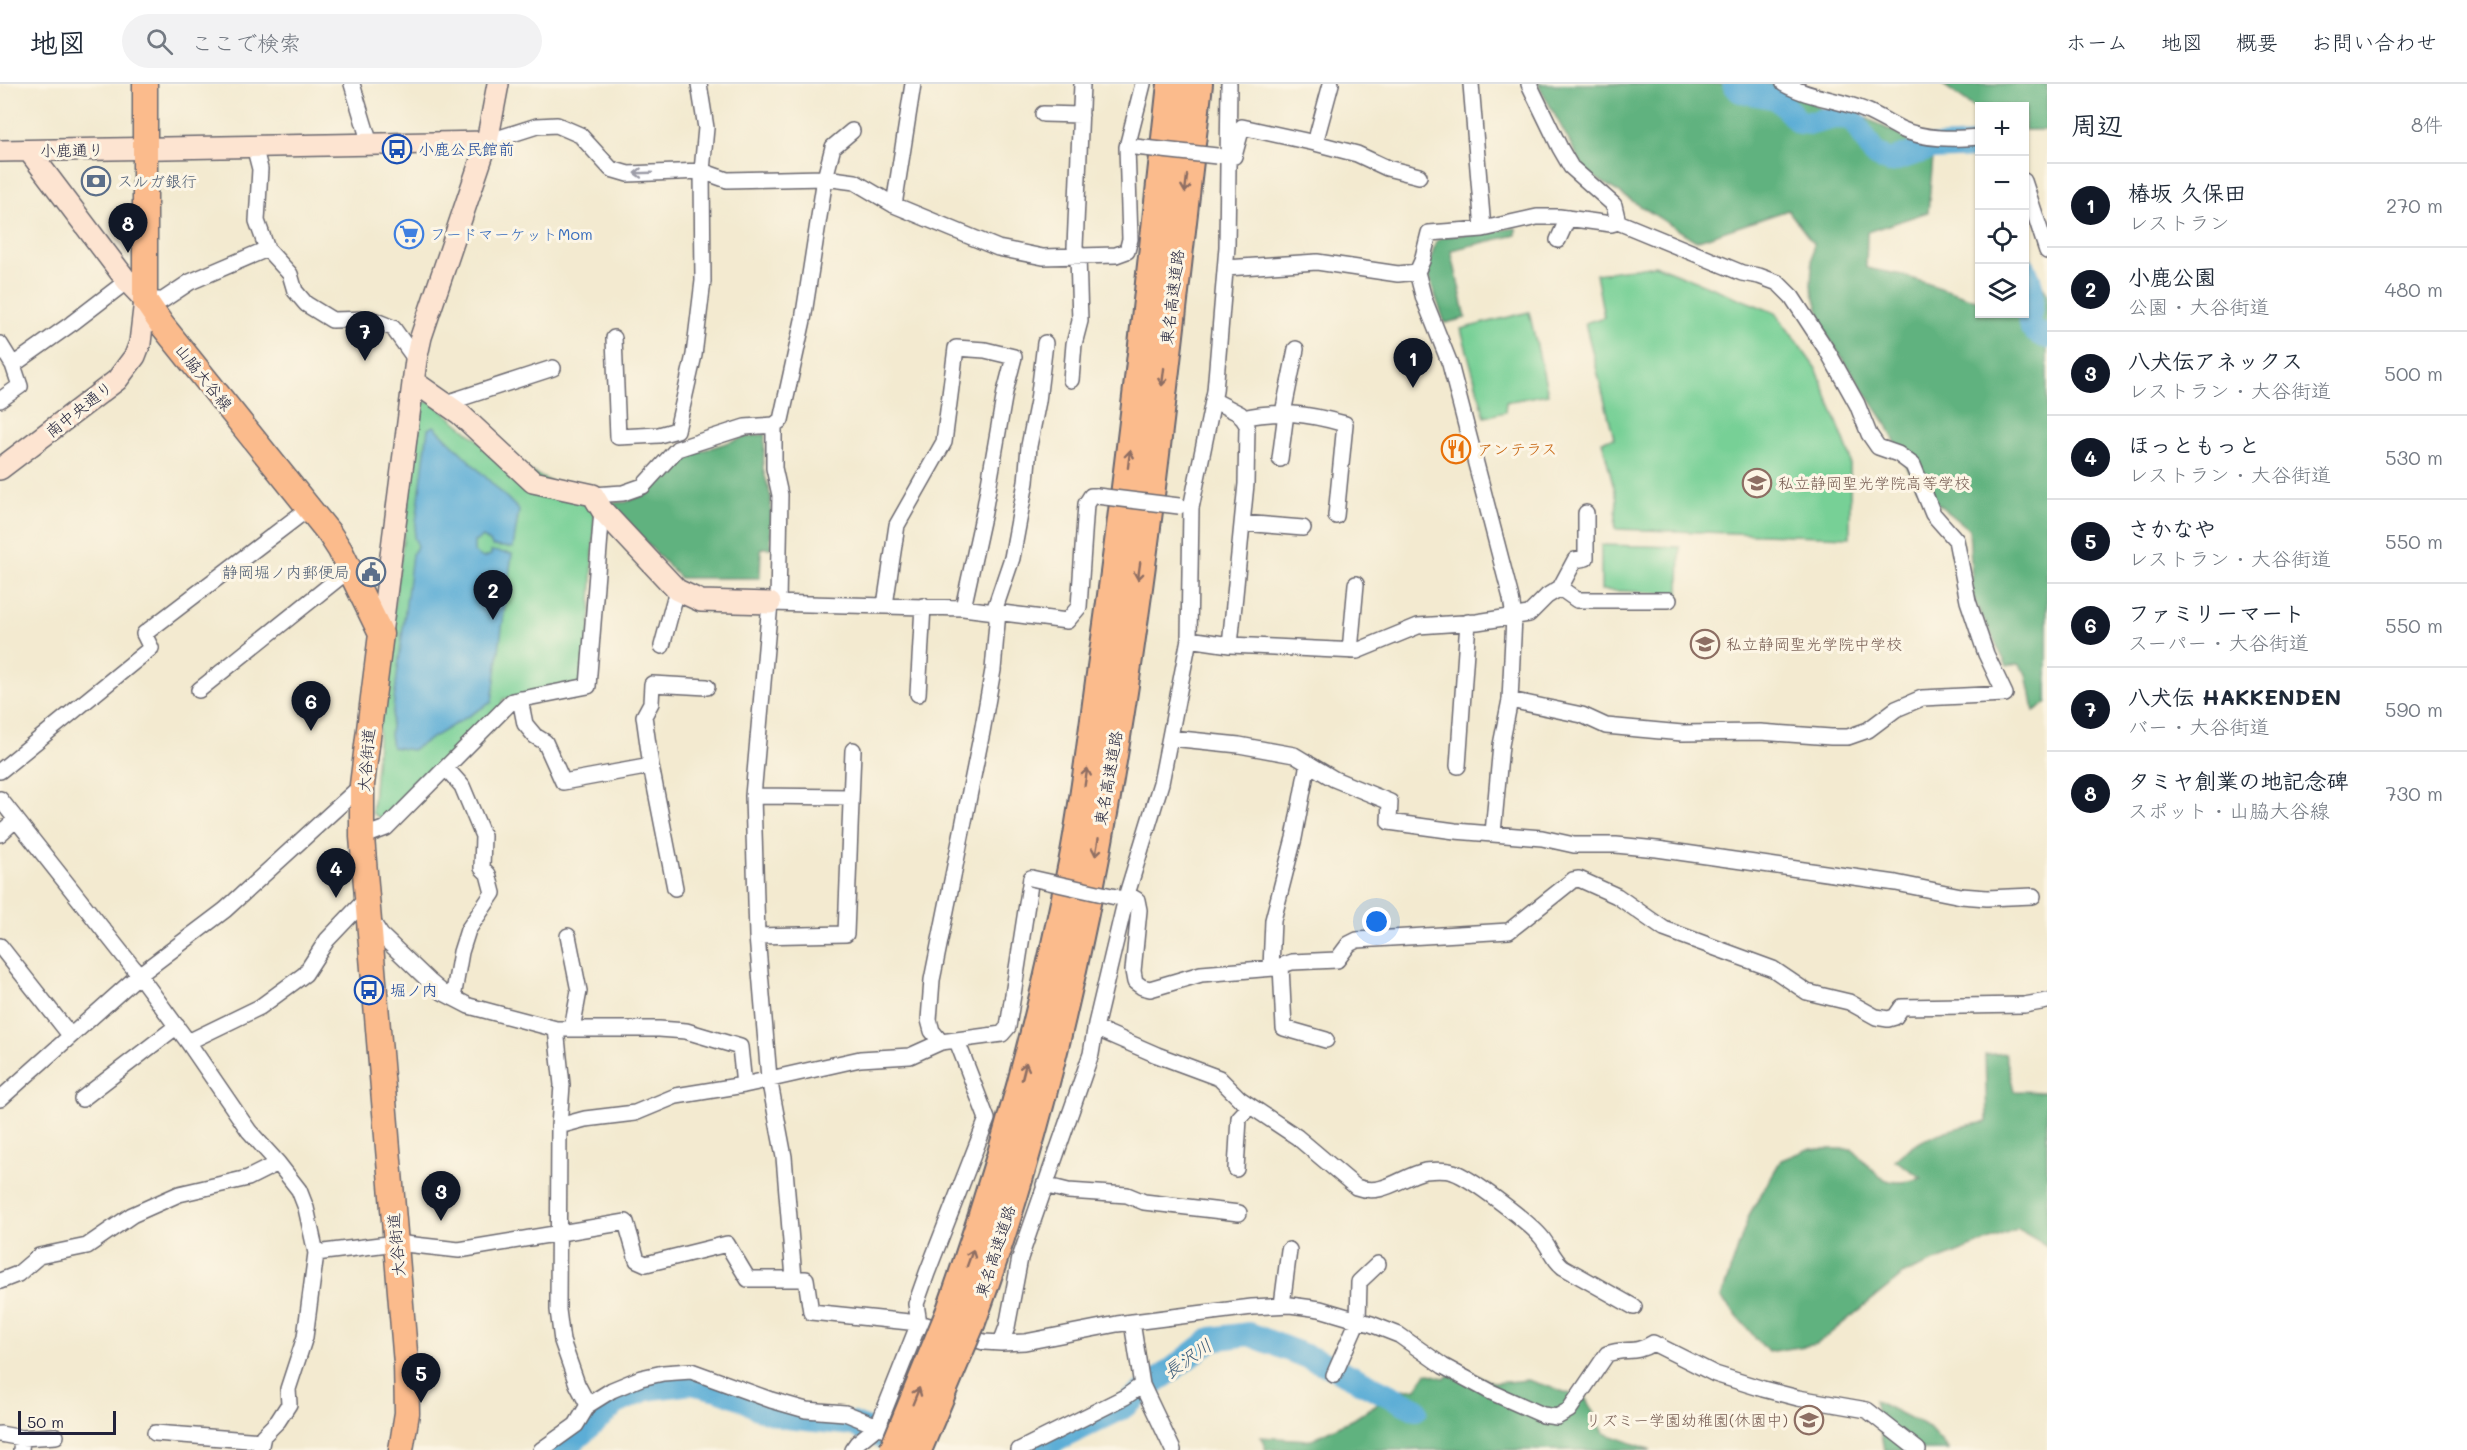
<!DOCTYPE html>
<html lang="ja">
<meta charset="utf-8">
<style>
body{margin:0;font-family:Mali,"Klee One",sans-serif;background:#f2f2f3;color:#1f2937}
.controls{position:absolute;right:18px;top:18px;display:grid;overflow:hidden;border-radius:0px;box-shadow:0 2px 4px #0004}
.controls button{width:54px;height:54px;display:grid;place-items:center;padding:0;border:0;border-bottom:2px solid #e0e1e3;background:#fff;color:#1f2937;font:30px sans-serif}
.scale{position:absolute;left:18px;bottom:15px;width:98px;box-sizing:border-box;padding-left:6px;border:3px solid #22223b;border-top:0;font-size:16px;line-height:21px;white-space:nowrap;color:#22223b;-webkit-text-stroke:4px #fcf5e5;paint-order:stroke}
.you{position:absolute;left:1377px;top:838px;width:21px;height:21px;margin:-15px;border:4px solid #fff;border-radius:50%;background:#1a73e8;box-shadow:0 0 0 9px #1a73e833}
.badge{display:grid;place-items:center;width:39px;height:39px;border-radius:50%;background:#111827;color:#fff;font-size:20px;font-weight:700}
.pin{position:absolute;translate:-50% -50px;filter:drop-shadow(0 2px 3px #0008)}
.pin::after{content:'';position:absolute;top:32px;width:21px;height:18px;background:inherit;clip-path:polygon(0 0,100% 0,50% 100%)}
.list{margin:0;padding:0;list-style:none}
h2{display:flex;justify-content:space-between;align-items:center;height:78px;margin:0;padding:0 24px;font-size:26px}
h2 small{font-size:20px;font-weight:400;color:#747a83}
.list li{display:grid;grid-template-columns:39px 1fr auto;gap:18px;align-items:center;box-sizing:border-box;height:84px;padding:0 24px;border-top:2px solid #e0e1e3}
.list b{display:block;font-size:22px;white-space:nowrap}
.list p{margin:0;font-size:20px;white-space:nowrap;color:#747a83}
.list em{font-size:20px;font-style:normal;color:#747a83}
.icon{flex:none;width:33px;height:33px;fill:none;stroke:currentColor;stroke-width:2;stroke-linecap:round;stroke-linejoin:round}
.map{position:relative;flex:none;width:2047px;height:1366px;overflow:hidden}
header{display:flex;align-items:center;gap:36px;box-sizing:border-box;height:84px;padding:0 30px;background:#fff;border-bottom:2px solid #e0e1e3}
header strong{font-size:28px}
nav{display:flex;gap:33px;margin-inline-start:auto;font-size:21px}
.search{width:420px;height:54px;background:#f2f2f3;display:flex;align-items:center;gap:15px;box-sizing:border-box;padding:0 21px;border-radius:33px;color:#747a83;font-size:22px}
main{display:flex}
aside{flex:1;background:#fff}
.map>svg:first-child{display:block}
.green{fill:#77d096;stroke:#4c7968;stroke-width:1.5}
.forest{fill:#61b27f;stroke:#426a5d;stroke-width:1.5}
.water{fill:#5cadd6;stroke:#3f6888;stroke-width:1.5}
.lines{fill:none;stroke-linecap:round;stroke-linejoin:round}
.river{stroke:#5cadd6;stroke-width:24}
.street-casing{stroke:#6b686f;stroke-width:18}
.secondary-casing{stroke:#6b686f;stroke-width:24}
.primary-casing{stroke:#6b686f;stroke-width:27}
.highway-casing{stroke:#6b686f;stroke-width:32}
.street{stroke:#fff;stroke-width:15}
.secondary{stroke:#fde4d1;stroke-width:21}
.primary{stroke:#fbbb8c;stroke-width:24}
.highway{stroke:#fbbb8c;stroke-width:28}
.street-bridge-casing{stroke:#6b686f;stroke-width:18;stroke-linecap:butt}
.highway-bridge-casing{stroke:#6b686f;stroke-width:32;stroke-linecap:butt}
.street-bridge{stroke:#fff;stroke-width:15}
.highway-bridge{stroke:#fbbb8c;stroke-width:28}
.oneway{stroke:#9c9ca7}
.oneway2{stroke:#8e6e64}
.labels{text-anchor:middle;stroke-width:6;stroke-linejoin:round;paint-order:stroke}
.transit-label{font-size:16px;fill:#164399;stroke:#fcf5e5;text-anchor:start}
.street-label{font-size:16px;fill:#22223b;stroke:#fcf5e5}
.service-label{font-size:16px;fill:#4e5e75;stroke:#fcf5e5;text-anchor:start}
.shop-label{font-size:16px;fill:#366cbe;stroke:#fcf5e5;text-anchor:start}
.food-label{font-size:16px;fill:#c56008;stroke:#fcf5e5;text-anchor:start}
.education-label{font-size:16px;fill:#785e54;stroke:#fcf5e5;text-anchor:start}
.water-label{font-size:18px;font-style:italic;fill:#395a79;stroke:#fcf5e5}
</style>
<header>
<strong>地図</strong>
<div class="search"><svg class="icon" aria-label="search" viewBox="0 0 24 24"><circle cx="10" cy="10" r="6"/><path d="M15 15l6 6"/></svg>ここで検索</div>
<nav><a>ホーム</a><a>地図</a><a>概要</a><a>お問い合わせ</a></nav>
</header>
<main>
<div class="map">
<svg width="2047" height="1366" viewBox="0 0 2047 1366">
<rect width="100%" height="100%" fill="#fcf5e5"/>
<filter id="ink" filterUnits="userSpaceOnUse"><feTurbulence type="fractalNoise" baseFrequency=".0167" numOctaves="2"/><feDisplacementMap in="SourceGraphic" scale="12" xChannelSelector="R" yChannelSelector="G"/><feConvolveMatrix kernelMatrix="1 2 1 2 8 2 1 2 1" color-interpolation-filters="sRGB"/></filter>
<filter id="wash" filterUnits="userSpaceOnUse"><feTurbulence type="fractalNoise" baseFrequency=".008" numOctaves="4" result="noise"/><feDisplacementMap in="SourceGraphic" scale="24" xChannelSelector="R" yChannelSelector="G"/><feGaussianBlur stdDeviation="1.35" result="paint"/><feColorMatrix in="noise" values="0 0 0 0 0 0 0 0 0 0 0 0 0 0 0 0 0 1.4 0 .05"/><feComposite in="paint" operator="in"/></filter>
<g filter="url(#wash)">
<rect width="100%" height="100%" fill="#f3ead0"/>
<!-- green -->
<path class="green" d="M1655 181 1776 229 1817 286 1850 372V453L1615 445 1617 415 1602 357 1614 354 1585 239 1604 233 1596 190Z
M1529 228 1548 310 1506 318 1505 328 1485 333 1461 245Z
M422 318H432L489 365 595 422 588 597 563 606 503 615 501 623 385 737 372 729 382 609Z
M1601 461 1680 463 1679 510 1601 506Z"/>
<!-- forest -->
<path class="forest" d="M1538 0H1777L1824 26 1866 34 1894 48 1933 74 1928 128 1867 148 1866 184 1902 191 1979 217 1980 230H2024L2025 168 2047 210V619L2034 627 2027 590 2018 580 2007 582 1973 514 1969 445 1917 403 1887 341 1825 248 1811 202 1813 159 1788 126 1696 157 1586 88Z
M1942 0H2047V46H2025L2024 22H1980L1979 27Z
M1516 144V151L1451 166 1466 234 1445 239 1427 188 1436 158 1442 153Z
M765 350 763 385 771 413V464H761L760 494H680L608 419 626 418 649 409 682 373 745 353Z
M2005 969 2014 1007 2047 1008V1162L2018 1145 1904 1190 1817 1260 1768 1268 1721 1214 1749 1131 1781 1076 1808 1065H1852C1878 1090 1881 1106 1922 1094L1895 1076C1920 1052 1954 1043 1987 1038L1985 971Z
M1463 1286 1495 1299 1528 1296 1586 1315 1604 1349 1651 1366H1266L1261 1353 1310 1356 1357 1333 1398 1306 1416 1304 1427 1289 1444 1294Z
M1874 1316 1929 1344 1949 1366H1884Z"/>
<!-- water -->
<path class="water" d="M434 342 519 426 513 464 492 462 491 459 483 453 474 458V468L483 474 491 471V467L512 470 492 618 412 666 392 663 390 650 412 470C417 465 419 460 414 454L428 345Z"/>
<g class="lines">
<!-- river -->
<path class="river" d="M1734 0 1740 7 1777 14 1799 38 1812 39 1835 33 1852 34 1875 71 1890 77 1931 64 1980 62
M2024 184C2027 191 2032 200 2032 208 2034 229 2018 243 2047 253
M563 1366 615 1320 646 1305 691 1299 718 1305 742 1314 758 1324 786 1333 853 1340 912 1366
M1036 1366 1122 1324 1212 1255 1249 1250 1328 1281 1416 1325"/>
</g>
</g>
<g filter="url(#ink)">
<g class="lines">
<!-- street casing -->
<g class="street-casing">
<path id="street" d="M352 0 370 60
M1471 0 1483 145
M1529 0 1560 64 1571 83 1614 121 1618 138
M1784 0C1809 14 1838 15 1864 26 1877 31 1889 39 1901 45 1925 56 1954 55 1980 53
M1043 30 1081 31
M487 58 537 42 557 41 580 51 611 85 628 90 702 87 727 96 825 94 855 98 894 121 998 164 1043 173 1116 171 1127 167 1130 155 1127 63 1143 0
M1315 59 1331 0
M254 62 260 85 257 137 267 165
M1229 72H1234L1242 43 1315 59 1357 70 1387 84 1419 92
M2024 97 2047 167
M894 121 913 0
M1558 156 1568 134
M1226 184 1317 178 1398 190 1417 188 1422 177 1429 149 1483 145 1537 133H1559L1611 140 1618 138 1742 189 1759 192 1778 199 1792 213 1828 268 1857 320 1869 350 1878 363 1898 370 1913 381 1933 430 1956 456 1968 517 1986 570 2005 610 1922 614 1896 625 1868 646 1848 653H1831L1760 648 1682 649 1606 642 1582 631 1510 616
M1417 188 1424 215 1450 280 1511 514 1514 533 1510 616 1501 661 1493 749
M145 216H163L190 198 267 165 290 190 295 207 306 220 332 236 371 235 393 244 416 276
M614 254 618 353 659 351 677 346 694 271 703 197 702 87 706 44 699 0
M0 260 13 281 20 302 0 316
M13 281 71 240 127 197
M1071 296 1074 260 1080 237 1078 172 1075 163 1082 0
M1213 316 1240 330 1247 341 1246 400 1230 561
M446 319 553 284
M1283 329 1296 265
M1242 334C1281 326 1306 329 1345 340L1336 432
M774 341 781 336 803 236 825 94 833 63 852 47
M1280 375 1286 329
M593 411 623 409 643 402 677 365 745 343 774 341V384L780 411 778 519
M1243 439 1303 444
M1560 504 1577 516H1669
M885 521 897 441 944 358 956 264 985 266 1014 273 1005 308 984 428 963 524
M994 527 1012 474 1026 398 1029 362 1038 317 1045 259
M1189 555 1230 561 1357 567 1418 542 1477 538 1529 530 1547 512 1560 504 1575 476 1586 474V429
M662 562 677 506
M1350 567 1356 500
M199 606 350 485
M918 610 923 522
M520 615 525 640 535 652 545 658 563 698 651 682
M1171 654 1239 661 1294 671 1334 695 1390 718 1389 738 1455 747 1542 754 1574 761H1616L1657 765 1896 799 1961 812 1987 814 2033 812
M1458 682 1468 538
M446 684 462 702 483 752 482 784 488 790 493 809 468 846 461 868 453 914
M0 687 151 564 144 550 309 424
M753 712 851 713
M0 715 139 891 188 958 249 1047 278 1079 299 1106 306 1124 316 1169 305 1253 288 1305 289 1320 278 1337 263 1352 260 1366
M0 750 16 735
M362 753 386 744 512 617 588 602 602 426
M675 804 651 682 644 632 651 619 652 600 707 603
M1127 810 1137 816 1139 826 1133 887 1135 898 1142 903 1150 905 1201 890 1274 884 1292 878 1337 876 1349 860 1357 856 1509 847 1573 796 1579 795 1617 812 1664 845 1773 885 1807 908 1849 918 1876 933 1888 935 1895 933 1902 923 2024 921 2047 917
M372 837 381 851 429 897 442 908 469 922 556 945H659L686 947 740 963 744 1001
M568 852 579 907 572 945
M757 852 846 850 853 666
M0 862 70 951
M1281 882 1284 944 1326 956
M1271 884 1273 836 1294 754 1308 679
M1095 944 1157 971 1219 994 1240 1015 1297 1053 1356 1103C1383 1113 1400 1093 1425 1087 1434 1086 1444 1085 1453 1088 1470 1093 1530 1139 1542 1154 1550 1164 1553 1175 1563 1183L1634 1223
M556 945 562 1001 559 1042 558 1226 562 1257 577 1300 588 1321
M188 958 260 923 305 890 327 856 366 815
M941 958 932 947 929 936 932 896 982 648 993 586 998 527
M0 1015 139 891 225 826 362 701
M82 1015 177 942
M559 1042 585 1035 635 1029 676 1012 744 1001 860 975 910 972 941 958 1002 950 1008 943 1031 794
M1236 1085 1239 1034 1250 1022
M1044 1101 1068 1107 1127 1111 1144 1118 1239 1129
M316 1169 396 1159 459 1166 626 1138 637 1176 646 1180 727 1160 748 1195H806L811 1228 919 1239 984 1258 1001 1259 1025 1258 1117 1240 1252 1223 1290 1221 1320 1225 1371 1240 1399 1251 1443 1282 1491 1308 1543 1331 1557 1333 1569 1326 1607 1270C1626 1263 1634 1271 1653 1259L1715 1290 1763 1305 1798 1314 1867 1326 1918 1366
M794 1194 784 1073 769 994 757 852 753 712 770 519 963 524 1067 537 1079 523 1086 420 1091 412H1097
M0 1197 18 1190 39 1172 87 1162 132 1131 179 1110 248 1094 278 1079
M1282 1221 1289 1166
M1132 1238 1142 1301 1173 1366
M1001 1259 1007 1243 1020 1174 1091 970 1096 940 1127 810 1161 699 1189 555 1191 424 1215 307 1227 163 1229 0
M1334 1291 1358 1236 1359 1198 1378 1180
M155 1349 262 1357
M0 1350 22 1354 21 1366
M22 1354 56 1352
M541 1366 576 1341 588 1321 612 1306 641 1294 663 1289 691 1287 771 1316 806 1326 845 1329 885 1345
M852 1366 857 1359 878 1342 919 1239 916 1220 927 1189 987 1035 957 957
M1019 1366 1125 1313 1142 1301"/>
</g>
<!-- secondary casing -->
<g class="secondary-casing">
<path id="secondary" d="M0 67 487 58
M413 297 460 330 533 398 593 411 602 426 677 506 701 517 770 519
M0 385 117 296 135 272 140 259 145 216 127 197 29 67
M381 550 416 276 421 253 487 58 498 0"/>
</g>
<!-- primary casing -->
<g class="primary-casing">
<path id="primary" d="M145 0V216L162 241 329 449 340 466 381 550 362 701V753L406 1280 407 1329 401 1366"/>
</g>
<!-- highway casing -->
<g class="highway-casing">
<path id="highway" d="M950 1229C1003 1081 1044 928 1074 774 1087 706 1094 637 1104 569 1131 380 1151 190 1172 0
M971 1238C1116 842 1148 416 1198 0"/>
</g>
<!-- street -->
<use href="#street" class="street"/>
<!-- secondary -->
<use href="#secondary" class="secondary"/>
<!-- primary -->
<use href="#primary" class="primary"/>
<!-- highway -->
<use href="#highway" class="highway"/>
<!-- street-bridge casing -->
<g class="street-bridge-casing">
<path id="street-bridge" d="M1135 63 1217 72
M1097 412 1179 422
M1031 794 1116 813"/>
</g>
<!-- highway-bridge casing -->
<g class="highway-bridge-casing">
<path id="highway-bridge" d="M894 1366 950 1229
M917 1366 971 1238"/>
</g>
<!-- street-bridge -->
<use href="#street-bridge" class="street-bridge"/>
<!-- highway-bridge -->
<use href="#highway-bridge" class="highway-bridge"/>
</g>
<!-- one-way arrows -->
<defs><path id="oneway-shaft" d="M-6 0H5M1.5-3L5.5 0L1.5 3" fill="none" stroke-width="1.6" stroke-linecap="round" stroke-linejoin="round" transform="scale(1.5)"/></defs>
<use class="oneway" href="#oneway-shaft" transform="translate(643 89) rotate(178)"/>
<g class="oneway2">
<use href="#oneway-shaft" transform="translate(1186 100) rotate(97)"/>
<use href="#oneway-shaft" transform="translate(1163 293) rotate(97)"/>
<use href="#oneway-shaft" transform="translate(1129 375) rotate(-83)"/>
<use href="#oneway-shaft" transform="translate(1139 487) rotate(98)"/>
<use href="#oneway-shaft" transform="translate(1086 693) rotate(-81)"/>
<use href="#oneway-shaft" transform="translate(1097 763) rotate(100)"/>
<use href="#oneway-shaft" transform="translate(1024 987) rotate(-76)"/>
<use href="#oneway-shaft" transform="translate(970 1174) rotate(-70)"/>
<use href="#oneway-shaft" transform="translate(916 1312) rotate(-68)"/>
</g>
</g>
<!-- icons -->
<defs>
<g id="bus-ring" transform="scale(1.5)"><circle r="9.5" fill="#fcf5e5" stroke="#1a4fb4" stroke-width="1.5"/><path d="M-5-6H5V4H4V6H2V4H-2V6H-4V4H-5ZM-3.5-4V0h7V-4ZM-3.5 1.2v1.5H-2V1.2ZM2 1.2v1.5H3.5V1.2Z" fill="#1a4fb4"/></g>
<g id="bank-ring" transform="scale(1.5)"><circle r="9.5" fill="#fcf5e5" stroke="#5c6f8a" stroke-width="1.5"/><path d="M-6-4H6V4H-6ZM0-2.3a2.3 2.3 0 1 0 0 4.6a2.3 2.3 0 1 0 0-4.6Z" fill="#5c6f8a"/></g>
<g id="supermarket-ring" transform="scale(1.5)"><circle r="9.5" fill="#fcf5e5" stroke="#3f7fe0" stroke-width="1.5"/><path d="M-6-5.5h2.5l.6 2H6L4.5 2H-2.5L-4.4-4H-6ZM-1.5 3.2a1.3 1.3 0 1 0 .1 0ZM3 3.2a1.3 1.3 0 1 0 .1 0Z" fill="#3f7fe0"/></g>
<g id="restaurant-ring" transform="scale(1.5)"><circle r="9.5" fill="#fcf5e5" stroke="#e8710a" stroke-width="1.5"/><path d="M-5-6h1v4h1v-4h1v4h1v-4h1v5L-1.5 .5V6h-2V.5L-5-1ZM5-6V6H3V1.5H1.5Q1.5-4 5-6Z" fill="#e8710a"/></g>
<g id="school-ring" transform="scale(1.5)"><circle r="9.5" fill="#fcf5e5" stroke="#8d6e63" stroke-width="1.5"/><path d="M0-5L7-2L0 1L-7-2ZM-4 1L0 2.5L4 1V4Q0 6-4 4Z" fill="#8d6e63"/></g>
<g id="civic-ring" transform="scale(1.5)"><circle r="9.5" fill="#fcf5e5" stroke="#5c6f8a" stroke-width="1.5"/><path d="M-.6-6.5H3V-4.5H.6V-3L4-1V1h2V6H-6V1h2V-1L-.6-3ZM-1.2 2.5V6h2.4V2.5Z" fill="#5c6f8a"/></g>
</defs>
<g fill-rule="evenodd">
<use href="#bus-ring" x="397" y="65"/>
<use href="#bank-ring" x="96" y="97"/>
<use href="#supermarket-ring" x="409" y="150"/>
<use href="#restaurant-ring" x="1456" y="365"/>
<use href="#school-ring" x="1757" y="399"/>
<use href="#civic-ring" x="371" y="488"/>
<use href="#school-ring" x="1705" y="560"/>
<use href="#bus-ring" x="369" y="906"/>
<use href="#school-ring" x="1809" y="1336"/>
</g>
<g class="labels">
<!-- transit labels -->
<g class="transit-label">
<text x="418" y="71">小鹿公民館前</text>
<text x="390" y="912">堀ノ内</text>
</g>
<!-- street labels -->
<g class="street-label">
<text transform="translate(72 66) rotate(-1)" y="6">小鹿通り</text>
<text transform="translate(1172 213) rotate(-83)" y="6">東名高速道路</text>
<text transform="translate(204 293) rotate(51)" y="6">山脇大谷線</text>
<text transform="translate(79 325) rotate(-38)" y="6">南中央通り</text>
<text transform="translate(366 676) rotate(-85)" y="6">大谷街道</text>
<text transform="translate(1108 694) rotate(-80)" y="6">東名高速道路</text>
<text transform="translate(396 1161) rotate(-95)" y="6">大谷街道</text>
<text transform="translate(995 1167) rotate(-72)" y="6">東名高速道路</text>
</g>
<!-- service labels -->
<g class="service-label">
<text x="117" y="103">スルガ銀行</text>
<text x="350" y="494" text-anchor="end">静岡堀ノ内郵便局</text>
</g>
<!-- shop labels -->
<g class="shop-label">
<text x="430" y="156">フードマーケットMom</text>
</g>
<!-- food labels -->
<g class="food-label">
<text x="1477" y="371">アンテラス</text>
</g>
<!-- education labels -->
<g class="education-label">
<text x="1778" y="405">私立静岡聖光学院高等学校</text>
<text x="1726" y="566">私立静岡聖光学院中学校</text>
<text x="1788" y="1342" text-anchor="end">リズミー学園幼稚園(休園中)</text>
</g>
<!-- water labels -->
<g class="water-label">
<text transform="translate(1188 1275) rotate(-35)" y="6">長沢川</text>
</g>
</g>
</svg>
<div class="controls">
<button>+</button>
<button>−</button>
<button><svg class="icon" aria-label="locate" viewBox="0 0 24 24"><circle cx="12" cy="12" r="6"/><path d="M12 2v4M12 18v4M2 12h4M18 12h4"/></svg></button>
<button><svg class="icon" aria-label="layers" viewBox="0 0 24 24"><path d="M12 4l9 5-9 5-9-5zM3 14l9 5 9-5"/></svg></button>
</div>
<div class="scale">50 m</div>
<div class="you"></div>
<div class="pin badge" style="left:1413px;top:304px">1</div>
<div class="pin badge" style="left:493px;top:536px">2</div>
<div class="pin badge" style="left:441px;top:1137px">3</div>
<div class="pin badge" style="left:336px;top:814px">4</div>
<div class="pin badge" style="left:421px;top:1319px">5</div>
<div class="pin badge" style="left:311px;top:647px">6</div>
<div class="pin badge" style="left:365px;top:277px">7</div>
<div class="pin badge" style="left:128px;top:169px">8</div>
</div>
<aside>
<h2>周辺<small>8件</small></h2>
<ul class="list">
<li><span class="badge">1</span><div><b>椿坂 久保田</b><p>レストラン</p></div><em>270 m</em></li>
<li><span class="badge">2</span><div><b>小鹿公園</b><p>公園 · 大谷街道</p></div><em>480 m</em></li>
<li><span class="badge">3</span><div><b>八犬伝アネックス</b><p>レストラン · 大谷街道</p></div><em>500 m</em></li>
<li><span class="badge">4</span><div><b>ほっともっと</b><p>レストラン · 大谷街道</p></div><em>530 m</em></li>
<li><span class="badge">5</span><div><b>さかなや</b><p>レストラン · 大谷街道</p></div><em>550 m</em></li>
<li><span class="badge">6</span><div><b>ファミリーマート</b><p>スーパー · 大谷街道</p></div><em>550 m</em></li>
<li><span class="badge">7</span><div><b>八犬伝 HAKKENDEN</b><p>バー · 大谷街道</p></div><em>590 m</em></li>
<li><span class="badge">8</span><div><b>タミヤ創業の地記念碑</b><p>スポット · 山脇大谷線</p></div><em>730 m</em></li>
</ul>
</aside>
</main>
